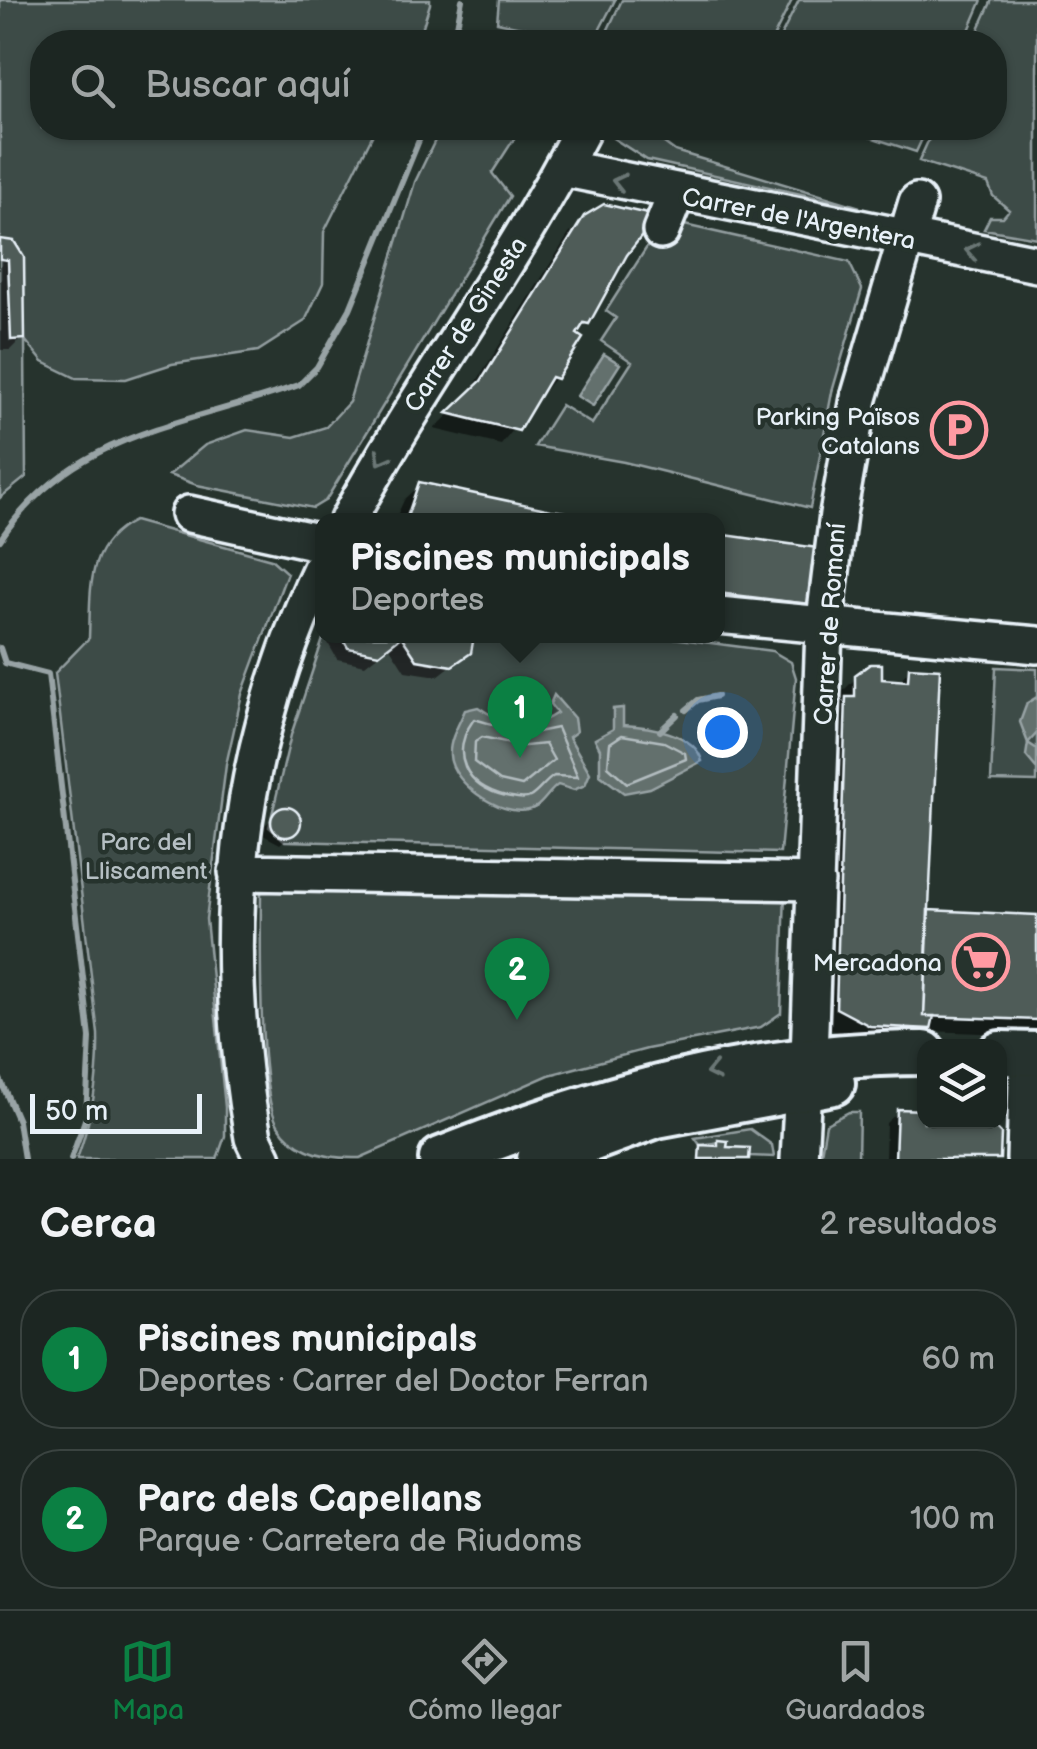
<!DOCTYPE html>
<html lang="es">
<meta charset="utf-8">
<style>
body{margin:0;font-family:"Balsamiq Sans",sans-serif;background:#29322f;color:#f1f3f6}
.controls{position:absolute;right:30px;bottom:30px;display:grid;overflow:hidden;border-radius:20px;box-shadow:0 2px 8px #0004}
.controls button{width:90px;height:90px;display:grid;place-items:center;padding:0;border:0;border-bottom:2px solid #3a4340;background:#1c2622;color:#f1f3f6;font:50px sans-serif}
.scale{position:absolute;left:30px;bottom:25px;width:172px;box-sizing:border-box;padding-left:10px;border:5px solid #e8f1f8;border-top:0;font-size:28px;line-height:35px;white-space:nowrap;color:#e8f1f8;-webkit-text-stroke:8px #26332d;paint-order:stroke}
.you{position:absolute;left:722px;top:732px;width:35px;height:35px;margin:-25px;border:8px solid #fff;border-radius:50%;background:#1a73e8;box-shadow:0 0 0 15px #1a73e833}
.badge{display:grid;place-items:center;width:65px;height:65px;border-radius:50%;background:#0b8043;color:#fff;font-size:32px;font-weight:700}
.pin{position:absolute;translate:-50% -82px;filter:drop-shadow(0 2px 5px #0008)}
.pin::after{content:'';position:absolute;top:52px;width:35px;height:30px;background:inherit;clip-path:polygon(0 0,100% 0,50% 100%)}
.popup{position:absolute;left:315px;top:513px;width:410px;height:130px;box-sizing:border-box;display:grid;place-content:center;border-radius:20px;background:#1c2622;filter:drop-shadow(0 2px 8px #0005);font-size:32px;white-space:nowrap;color:#a0a5a5}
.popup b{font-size:38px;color:#f1f3f6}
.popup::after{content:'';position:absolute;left:50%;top:100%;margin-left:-20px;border:20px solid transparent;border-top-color:#1c2622}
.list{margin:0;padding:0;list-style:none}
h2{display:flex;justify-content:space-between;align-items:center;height:130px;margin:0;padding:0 40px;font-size:42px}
h2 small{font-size:32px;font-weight:400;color:#a0a5a5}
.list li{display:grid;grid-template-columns:65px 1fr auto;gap:30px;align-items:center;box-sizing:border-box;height:140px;margin:0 20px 20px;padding:0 20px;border:2px solid #3a4340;border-radius:40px}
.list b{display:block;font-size:38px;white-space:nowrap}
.list p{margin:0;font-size:32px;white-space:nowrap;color:#a0a5a5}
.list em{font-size:32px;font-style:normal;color:#a0a5a5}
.icon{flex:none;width:55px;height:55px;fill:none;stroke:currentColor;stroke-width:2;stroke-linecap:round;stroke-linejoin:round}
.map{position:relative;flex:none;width:1037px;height:1159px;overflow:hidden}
.search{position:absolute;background:#1c2622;box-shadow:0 2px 8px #0004;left:30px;right:30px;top:30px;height:110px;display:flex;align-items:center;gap:25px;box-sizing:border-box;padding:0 35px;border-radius:40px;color:#a0a5a5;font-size:38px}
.sheet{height:450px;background:#1c2622}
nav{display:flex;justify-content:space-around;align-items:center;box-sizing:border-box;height:140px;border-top:2px solid #3a4340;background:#1c2622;font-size:28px;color:#a0a5a5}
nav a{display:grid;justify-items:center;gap:5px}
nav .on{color:#0b8043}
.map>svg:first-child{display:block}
.green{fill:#3e4b47;stroke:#939ea0;stroke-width:2.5}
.water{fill:#636f6d;stroke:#98a3a5;stroke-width:2.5}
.shadow{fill:#0007}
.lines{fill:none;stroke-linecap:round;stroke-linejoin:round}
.shore{stroke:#b3bdc0;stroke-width:2.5}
.stream{stroke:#98a3a5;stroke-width:6}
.building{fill:#505c59;stroke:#e8f1f8;stroke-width:2.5}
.minor-casing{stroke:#e8f1f8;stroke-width:42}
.major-casing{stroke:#e8f1f8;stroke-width:50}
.minor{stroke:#26332d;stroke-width:35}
.major{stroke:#26332d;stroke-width:42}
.oneway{stroke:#6a7674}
.labels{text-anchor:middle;stroke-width:9;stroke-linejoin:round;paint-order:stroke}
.street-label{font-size:25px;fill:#e8f1f8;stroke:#26332d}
.poi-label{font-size:25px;fill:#e8f1f8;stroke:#26332d;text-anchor:end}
.park-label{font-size:25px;fill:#b5bfc3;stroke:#26332d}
</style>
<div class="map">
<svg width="1037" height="1159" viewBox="0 0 1037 1159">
<rect width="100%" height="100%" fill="#26332d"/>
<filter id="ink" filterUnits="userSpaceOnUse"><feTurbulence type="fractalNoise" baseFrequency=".01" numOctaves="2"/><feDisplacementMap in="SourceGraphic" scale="20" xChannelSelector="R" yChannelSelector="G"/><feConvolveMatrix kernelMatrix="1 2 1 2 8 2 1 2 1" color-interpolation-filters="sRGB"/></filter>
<g filter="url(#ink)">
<!-- green -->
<path class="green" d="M0 0H430V4L418 42H42V128H376L324 232 323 283 305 321 258 351 172 364 126 379 76 378 43 362 25 340 26 477 0 498Z
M499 0H615L593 42 497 22Z
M622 0H792L771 42H602Z
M799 0H982L964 42H778Z
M992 0H1037V238L984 229 990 217H1003L1009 210 993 196 988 183 919 161 934 128H994V42H973Z
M441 128H521L492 173 510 196 326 500 313 508 197 485 169 475 205 445 247 430 294 437 326 427 349 402 415 182Z
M614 128H644L675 151 860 207 647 160 613 138Z
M843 128H927L916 152Z
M680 224 849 262 862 289 832 392 810 508 624 462 535 446 561 405 592 424 632 362 601 341 616 318 606 311 654 236 675 241Z
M134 521 271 559 287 573 242 694 226 765 206 919 225 1107V1136L217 1159H77C92 1117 99 1079 98 1034L55 673 89 638C91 590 85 545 134 521Z
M324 636H657L772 651 791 662 796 678 780 853 285 841 269 827 291 735Z
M996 667 1037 669V782L991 781Z
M261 886 785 892 781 1013 761 1027 647 1049 549 1075 360 1158C330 1159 296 1154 278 1125 257 1091 261 932 261 886Z
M849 1112H859L858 1159H820L826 1124Z
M750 1129 772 1145 774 1157 749 1156 727 1147 728 1141 700 1145 695 1138Z"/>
<!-- water -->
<path class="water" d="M604 354 620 364 593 406 577 396Z
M554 695 574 718 576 732 569 737 590 773 585 785 574 790 558 785C550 790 543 803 536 807 509 823 451 785 450 755 449 740 459 724 465 710L478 707C501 723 532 731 557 713L550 704Z
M1037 697V733L1028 743 1037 749V769L1026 756 1028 743 1020 722 1027 703Z
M623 708V725C648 726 695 733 702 761L650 788 624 793 600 775V749L595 739 613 729V709Z"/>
<!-- shadow -->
<path class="shadow" d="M586 217 625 253 587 322 575 335 555 378 501 445 434 429 467 397 569 234Z
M0 241 13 244 22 338 10 350H0Z
M420 485 550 513 606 520H395L404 500Z
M718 536 822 551 805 603 789 619 718 609Z
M324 636H471L469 652 438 676 405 671 389 646 365 665 337 659Z
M910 669 925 913 1037 917V1035L926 1031 913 1044 854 1041 821 1024 832 715 840 706 841 693 857 677 897 683Z
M284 809 293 810 299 819 296 830 280 844 263 835 265 825Z
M898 1112 924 1113V1122H985L999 1135 998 1159H885L886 1123Z"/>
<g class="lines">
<!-- shore -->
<path class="shore" d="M474 719 527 734 557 728 578 777 554 776C545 781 538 793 530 797 523 801 513 797 506 796 465 786 449 754 474 719Z
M622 735 664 742 685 753 686 759 627 783 608 766 610 743Z
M482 737 525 746 545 744 554 760 522 786 500 781 474 762 475 742Z"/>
<!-- stream -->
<path class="stream" d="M454 42 462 0
M0 540C73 430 186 426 299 385L317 367 350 309 424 128
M0 648 5 663 48 674 90 1038 86 1117 71 1159
M686 710 698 700 717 696
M660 731 677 715
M0 1079 18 1121 24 1159"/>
</g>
<!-- building -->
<path class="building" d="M604 204 652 215 651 224 627 255 589 324 584 323 577 334 583 338 557 379 551 377 519 431 447 413 481 381 584 216Z
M0 239 14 241 24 257 25 339 11 340 8 260 0 259Z
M419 482 551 510 623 520H406Z
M718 534 825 549 816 599 807 604 718 593Z
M341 636H402L379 654 348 648Z
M401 636H474L471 653 452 666 417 660Z
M870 664H882V679L908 681 909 667 940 669 924 1016H934L931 1029 870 1026 836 1008 846 697H855V675Z
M271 822a15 15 0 1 1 30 0a15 15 0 1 1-30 0Z
M928 910 1037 915V1020L924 1016Z
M897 1109 924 1110V1122H989L1001 1134 1000 1159H895Z
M718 1140 728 1141 727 1147 750 1148 749 1159H699L700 1145 718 1146Z"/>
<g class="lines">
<!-- minor casing -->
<g class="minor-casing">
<path id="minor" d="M562 168 1037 264
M661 231 676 194
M189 514 322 543
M348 520C421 386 513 264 583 128
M718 615 1037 645
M237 872 816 882
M809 1057 824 628 838 514 859 398 917 202
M263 1159 253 1138C217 935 234 753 322 566
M799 1159 803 1086
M1025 1159 1027 1081"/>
</g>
<!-- major casing -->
<g class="major-casing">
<path id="major" d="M1000 1053 1037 1054
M441 1159C599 1096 754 1053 924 1053
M539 1159 656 1116 833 1083"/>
</g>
<!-- minor -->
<use href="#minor" class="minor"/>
<!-- major -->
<use href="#major" class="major"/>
</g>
<!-- one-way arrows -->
<defs><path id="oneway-chevron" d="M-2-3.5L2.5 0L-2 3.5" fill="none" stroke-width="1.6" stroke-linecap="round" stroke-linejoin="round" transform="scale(2.5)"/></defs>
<g class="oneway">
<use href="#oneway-chevron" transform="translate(619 182) rotate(-167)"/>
<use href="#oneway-chevron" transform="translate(972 251) rotate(-169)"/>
<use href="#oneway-chevron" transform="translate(382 458) rotate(119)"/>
<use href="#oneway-chevron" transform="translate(713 1072) rotate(168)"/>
</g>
</g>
<!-- icons -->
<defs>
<g id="parking-ring" transform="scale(2.875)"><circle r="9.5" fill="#26332d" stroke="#ff9aa2" stroke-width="1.5"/><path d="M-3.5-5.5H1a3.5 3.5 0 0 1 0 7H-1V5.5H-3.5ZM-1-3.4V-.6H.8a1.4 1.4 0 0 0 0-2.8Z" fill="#ff9aa2"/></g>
<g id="supermarket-ring" transform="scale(2.875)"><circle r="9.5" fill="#26332d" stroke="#ff9aa2" stroke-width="1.5"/><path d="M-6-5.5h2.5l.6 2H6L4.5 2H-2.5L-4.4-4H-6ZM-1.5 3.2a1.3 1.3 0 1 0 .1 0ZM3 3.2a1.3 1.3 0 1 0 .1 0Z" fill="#ff9aa2"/></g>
</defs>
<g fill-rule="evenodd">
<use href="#parking-ring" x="959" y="430"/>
<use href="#supermarket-ring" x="981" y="962"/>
</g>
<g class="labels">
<!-- street labels -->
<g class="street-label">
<text transform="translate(799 218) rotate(11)" y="9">Carrer de l'Argentera</text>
<text transform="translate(465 324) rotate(-57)" y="9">Carrer de Ginesta</text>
<text transform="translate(829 624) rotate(-86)" y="9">Carrer de Romaní</text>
</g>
<!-- poi labels -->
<g class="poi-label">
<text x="920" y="425">Parking Països<tspan x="920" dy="29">Catalans</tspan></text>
<text x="942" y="971">Mercadona</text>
</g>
<!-- park labels -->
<g class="park-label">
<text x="146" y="850">Parc del<tspan x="146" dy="29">Lliscament</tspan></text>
</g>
</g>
</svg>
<div class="controls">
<button><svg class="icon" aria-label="layers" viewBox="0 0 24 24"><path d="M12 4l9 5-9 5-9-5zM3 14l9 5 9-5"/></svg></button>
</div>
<div class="scale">50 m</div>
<div class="you"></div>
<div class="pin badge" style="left:520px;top:758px">1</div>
<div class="popup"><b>Piscines municipals</b>Deportes</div>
<div class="pin badge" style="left:517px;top:1020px">2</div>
<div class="search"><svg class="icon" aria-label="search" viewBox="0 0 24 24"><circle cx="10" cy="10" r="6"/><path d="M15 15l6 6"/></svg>Buscar aquí</div>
</div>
<section class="sheet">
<h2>Cerca<small>2 resultados</small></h2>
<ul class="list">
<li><span class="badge">1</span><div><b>Piscines municipals</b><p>Deportes · Carrer del Doctor Ferran</p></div><em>60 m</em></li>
<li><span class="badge">2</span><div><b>Parc dels Capellans</b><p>Parque · Carretera de Riudoms</p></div><em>100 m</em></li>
</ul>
</section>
<nav>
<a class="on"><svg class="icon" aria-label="map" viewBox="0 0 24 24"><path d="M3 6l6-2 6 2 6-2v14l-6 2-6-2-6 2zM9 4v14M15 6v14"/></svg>Mapa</a>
<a><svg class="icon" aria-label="directions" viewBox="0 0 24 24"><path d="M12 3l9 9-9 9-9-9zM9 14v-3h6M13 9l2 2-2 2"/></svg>Cómo llegar</a>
<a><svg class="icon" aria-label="saved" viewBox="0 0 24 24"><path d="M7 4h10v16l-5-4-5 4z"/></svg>Guardados</a>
</nav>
